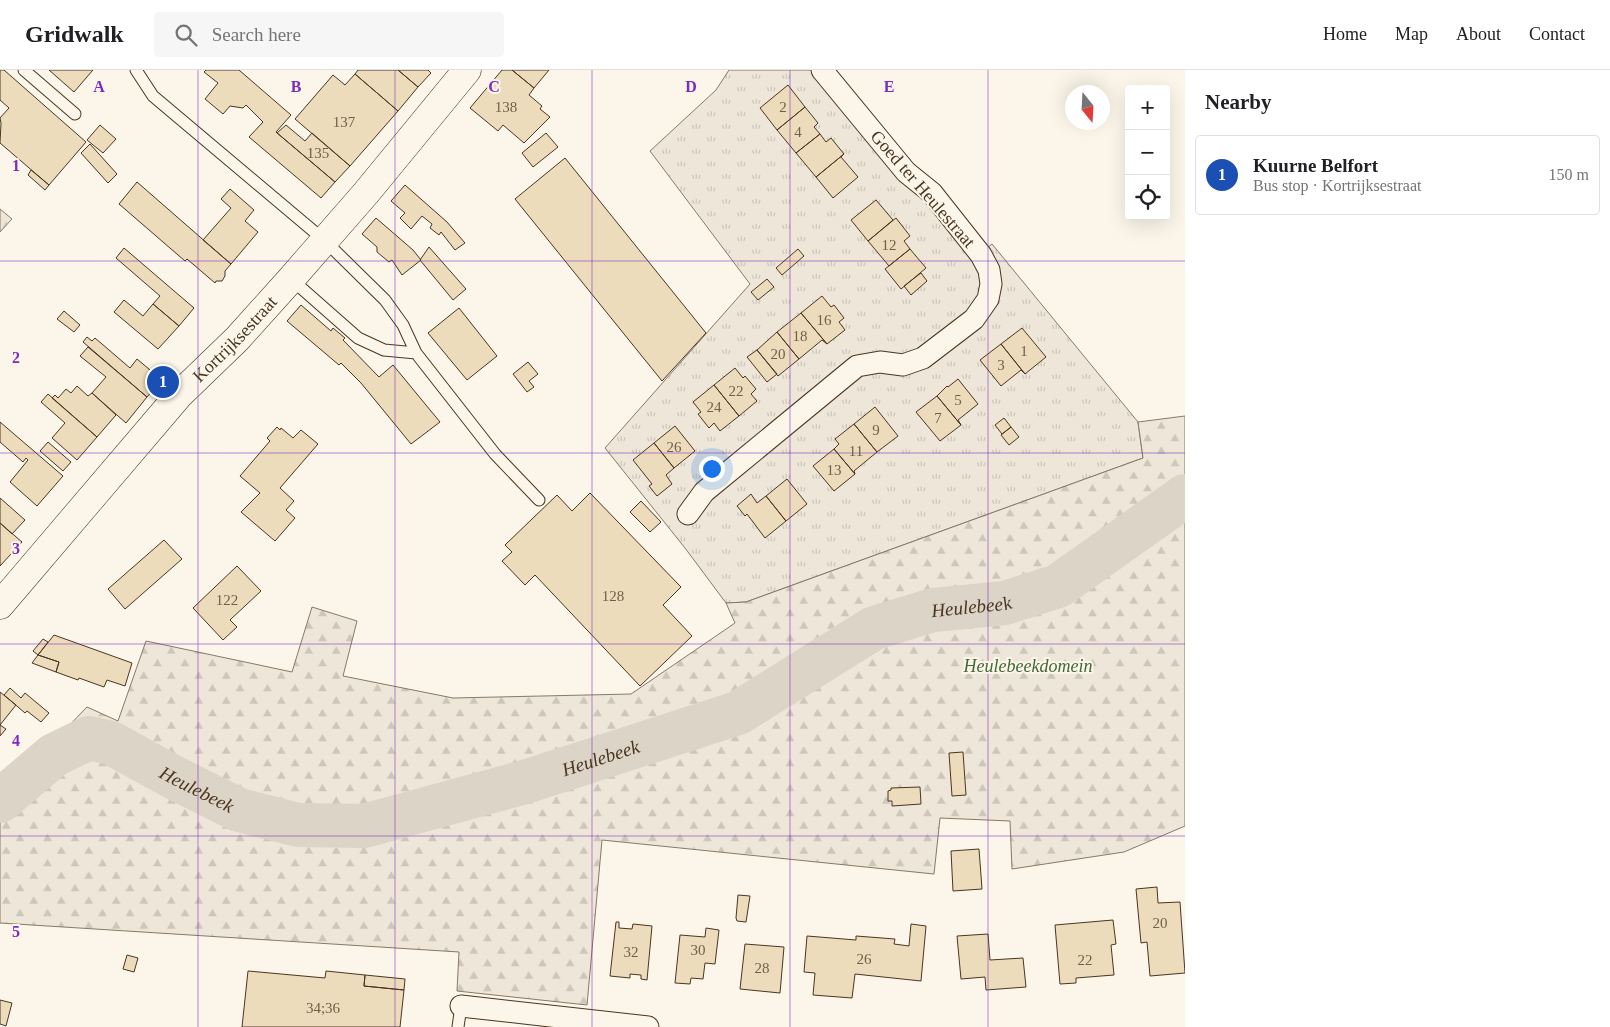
<!DOCTYPE html>
<meta charset="utf-8">
<style>
body{margin:0;font-family:Georgia,serif;background:#f6f6f6;color:#202124}
.controls{position:absolute;right:15px;top:15px;display:grid;overflow:hidden;border-radius:5px;box-shadow:0 5px 20px #0002}
.controls button{width:45px;height:45px;display:grid;place-items:center;padding:0;border:0;border-bottom:1px solid #e0e0e0;background:#fff;color:#202124;font:25px sans-serif}
.compass{position:absolute;left:1065px;top:15px;width:45px;height:45px;border-radius:50%;background:#fff;box-shadow:0 5px 20px #0002;rotate:162deg}
.you{position:absolute;left:711px;top:398px;width:18px;height:18px;margin:-12px;border:4px solid #fff;border-radius:50%;background:#1a73e8;box-shadow:0 0 0 8px #1a73e833}
.badge{display:grid;place-items:center;width:32px;height:32px;border-radius:50%;background:#c62828;color:#fff;font-size:16px;font-weight:700}
.pin{position:absolute;translate:-50% -50%;border:2px solid #fff;box-shadow:0 1px 5px #0006}
.list{margin:0;padding:0;list-style:none}
h2{display:flex;justify-content:space-between;align-items:center;height:65px;margin:0;padding:0 20px;font-size:21px}
h2 small{font-size:16px;font-weight:400;color:#757577}
.list li{display:grid;grid-template-columns:32px 1fr auto;gap:15px;align-items:center;box-sizing:border-box;height:80px;margin:0 10px 10px;padding:0 10px;border:1px solid #e0e0e0;border-radius:5px}
.list b{display:block;font-size:19px;white-space:nowrap}
.list p{margin:0;font-size:16px;white-space:nowrap;color:#757577}
.list em{font-size:16px;font-style:normal;color:#757577}
.icon{flex:none;width:28px;height:28px;fill:none;stroke:currentColor;stroke-width:2;stroke-linecap:round;stroke-linejoin:round}
.map{position:relative;flex:none;width:1185px;height:957px;overflow:hidden}
header{display:flex;align-items:center;gap:30px;box-sizing:border-box;height:70px;padding:0 25px;background:#fff;border-bottom:1px solid #e0e0e0}
header strong{font-size:24px}
nav{display:flex;gap:28px;margin-inline-start:auto;font-size:18px}
.search{width:350px;height:45px;background:#f6f6f6;display:flex;align-items:center;gap:12px;box-sizing:border-box;padding:0 18px;border-radius:5px;color:#757577;font-size:19px}
main{display:flex}
aside{flex:1;background:#fff}
.map>svg:first-child{display:block}
.grass{fill:url(#grass-tufts);stroke:#887966}
.forest{fill:url(#forest-firs);stroke:#887966}
.lines{fill:none;stroke-linecap:round;stroke-linejoin:round}
.river{stroke:#dcd4c6;stroke-width:44}
.building{fill:#ecdcbc;stroke:#4a3520}
.service-casing{stroke:#4a3520;stroke-width:13}
.minor-casing{stroke:#4a3520;stroke-width:23}
.tertiary-casing{stroke:#4a3520;stroke-width:29}
.service{stroke:#fbf6e9;stroke-width:11}
.minor{stroke:#fbf6e9;stroke-width:21}
.tertiary{stroke:#fbf6e9;stroke-width:28}
.grid{fill:none;stroke:#7b2cbf;stroke-width:1;stroke-opacity:0.55}
.labels{text-anchor:middle;stroke-width:4;stroke-linejoin:round;paint-order:stroke}
.number-label{font-size:15px;fill:#725f47}
.street-label{font-size:18px;fill:#4a3520;stroke:#fbf6e9}
.park-label{font-size:18px;font-style:italic;fill:#436837;stroke:#fbf6e9}
.water-label{font-size:19px;font-style:italic;fill:#4a3520;stroke:#fbf6e9}
.grid-label{font-size:16px;text-anchor:middle;font-weight:bold;fill:#7b2cbf;stroke:#fbf6e9;stroke-width:4;stroke-linejoin:round;paint-order:stroke}
</style>
<header>
<strong>Gridwalk</strong>
<div class="search"><svg class="icon" aria-label="search" viewBox="0 0 24 24"><circle cx="10" cy="10" r="6"/><path d="M15 15l6 6"/></svg>Search here</div>
<nav><a>Home</a><a>Map</a><a>About</a><a>Contact</a></nav>
</header>
<main>
<div class="map">
<svg width="1185" height="957" viewBox="0 0 1185 957">
<defs>
<pattern id="grass-tufts" width="24" height="20" patternUnits="userSpaceOnUse" patternTransform="scale(1.25)"><rect width="24" height="20" fill="#ede6d9"/><path d="M3 7l-1-3M5 7V3M7 7l1-3M15 17l-1-3M17 17v-4M19 17l1-3" fill="none" stroke="#cdc6ba"/></pattern>
<pattern id="forest-firs" width="22" height="20" patternUnits="userSpaceOnUse" patternTransform="scale(1.25)"><rect width="22" height="20" fill="#ede6d9"/><path d="M5 1l3.5 6h-7zM16 11l3.5 6h-7z" fill="#cdc6ba"/></pattern>
</defs>
<rect width="100%" height="100%" fill="#fbf6e9"/>
<!-- grass -->
<path class="grass" d="M729 0H812L924 128 973 189 992 174 1138 352 1143 388 746 532 726 533 685 478 605 378 750 214 650 81 716 20Z"/>
<!-- forest -->
<path class="forest" d="M0 139 12 149 0 162Z
M1185 346V756L1124 782 1012 799 1010 751 940 748 934 804 602 770 587 935 457 921 459 882 0 853V727L87 637 118 651 146 571 292 602 312 537 357 551 343 606 453 628 631 624 735 553 726 533 746 532 1143 388 1138 352Z"/>
<g class="lines">
<!-- river -->
<path class="river" id="s1" d="M0 731 54 685 89 668 111 673 173 707 239 740 298 755 364 756 525 712 738 643 874 558 933 540 1005 533 1058 516 1185 426"/>
</g>
<!-- building -->
<path class="building" d="M0 0H4L86 72 49 115 0 73 1 53 0 48 9 38 0 30Z
M49 0H93L74 22Z
M206 0H239L291 45 276 62 335 112 321 128 249 67 263 52 246 35 243 38 230 36 223 44 205 29 218 13 204 2Z
M358 0H398L418 17 398 41 355 4Z
M398 0H428L431 3 418 17Z
M502 0H512L534 18 529 25 542 36 540 39 550 47 524 73 503 55 498 61 470 38Z
M512 0H549L534 18Z
M355 4 398 41 350 96 295 49 333 5 345 15Z
M788 15 805 37 777 60 760 38Z
M805 37 818 53 814 57 820 64 796 83 777 60Z
M100 55 116 69 103 83 87 70Z
M286 55 305 71 312 63 350 96 335 112 277 63Z
M546 63 558 77 533 97 522 83Z
M820 64 826 72 831 68 844 84 816 107 796 83Z
M90 74 117 104 108 113 81 83Z
M844 84 841 87 858 107 833 128 816 107Z
M565 88 706 263 662 311 515 129Z
M31 100 49 115 45 120 28 105Z
M137 112 231 194 225 201V206L222 211H216L215 213 187 189 185 191 119 134Z
M405 115 447 152 465 173 455 180 441 162 439 165 430 158 432 154 422 146 411 159 400 148 405 143 391 131Z
M230 119 254 140 245 151 258 162 231 194 203 170 231 138 221 129Z
M876 130 893 150 868 171 851 150Z
M376 148 413 180 421 190 402 205 392 190 389 192 377 182V177L362 164Z
M896 148 910 166 904 171 910 179 889 196 868 171Z
M429 177 466 219 453 230 420 190Z
M124 178 194 238 179 256 153 234 160 226 116 188Z
M798 179 804 186 782 205 776 198Z
M910 179 926 198 901 219 885 199Z
M921 203 927 211 911 225 904 216Z
M767 209 774 217 758 230 751 222Z
M822 226 831 237 834 235 844 248 839 252 845 260 827 274 801 243Z
M124 230 143 246 153 234 179 256 158 279 114 242Z
M301 235 331 261 333 258 345 268 343 270 379 307 393 295 440 352 411 374 361 313 341 293 339 295 287 251Z
M459 238 497 286 467 310 428 263Z
M64 241 80 255 74 262 57 249Z
M801 243 827 274 822 270 799 289 777 262Z
M1022 258 1046 287 1025 304 1001 274Z
M777 262 799 289 778 306 757 280Z
M87 267 92 271 95 268 130 298 137 289 162 310 147 327 83 272Z
M1001 274 1025 304 1021 300 1001 316 980 290Z
M88 277 147 327 126 353 92 323 106 307 80 286Z
M757 280 777 304 767 312 747 287Z
M528 292 538 304 529 311 534 317 527 322 513 304Z
M735 298 743 308 745 306 756 319 751 324 757 331 739 346 714 315Z
M958 309 978 334 958 350 961 355 937 326 947 316 948 317Z
M714 315 739 346 720 361 714 353 709 358 698 344 701 342 693 332Z
M77 316 88 326 92 323 116 345 97 367 52 328 55 325 58 328 66 319 71 323Z
M48 324 97 367 77 390 52 368 65 353 41 332Z
M937 326 961 355 940 371 916 342Z
M875 337 898 366 877 382 854 354Z
M1004 348 1011 357 1002 364 995 355Z
M0 352 63 406 37 436 10 412 28 390 26 388 23 392 0 372Z
M854 354 877 382 854 401 855 404 834 379 839 374 835 369Z
M675 356 695 381 674 398 654 373Z
M277 357 280 360 281 358 293 368 301 360 318 374 280 418 294 431 286 440 295 448 275 471 241 442 260 423 240 406 270 371 267 368Z
M1011 357 1019 367 1009 375 1001 365Z
M48 372 71 392 63 401 40 381Z
M654 373 674 398 666 405 672 414 657 426 649 416 652 414 633 390Z
M834 379 855 404 834 421 813 396Z
M787 409 807 434 786 451 766 426Z
M590 423 681 517 663 535 692 566 640 616 535 505 525 515 502 491 512 482 505 475 557 425 572 441Z
M751 424 757 433 766 426 786 451 765 468 747 444 745 446 737 436Z
M0 428 25 450 12 464 0 453Z
M641 431 661 452 650 462 630 442Z
M0 453 22 472 0 496Z
M164 470 182 489 125 539 108 519Z
M237 496 261 521 230 550 237 557 223 570 193 538Z
M54 565 132 593 125 616 107 610 104 617 79 608 78 610 56 602 59 592 38 585Z
M43 569 48 572 38 585 33 581Z
M38 585 59 592 56 602 32 593Z
M10 618 21 628 25 623 49 643 41 652 27 641 25 643 4 625Z
M0 622 16 635 0 655 6 659 0 666Z
M963 682 966 725 952 726 949 683Z
M920 717 921 734 892 736V731H888V721L891 720V718Z
M979 779 982 819 953 821 951 781Z
M1157 817 1158 833 1180 832 1185 903 1150 906 1147 872 1141 873 1136 819Z
M738 825 750 826 746 852 737 851 736 848Z
M1113 850 1116 874 1111 875 1114 905 1076 908V913L1060 914 1055 855Z
M616 852H619V858L632 859 633 854 652 856 647 910 641 909V905L630 904V908L610 906Z
M911 854 926 856 921 911 855 904 852 928 813 925 815 903 804 902 807 866 856 870V866L895 869 894 874 909 876Z
M706 858 719 860 715 894 705 893 703 909 691 908 690 914 675 913 680 865 705 867Z
M988 864 990 890 1023 888 1026 917 986 920 985 907 961 909 957 866Z
M745 874 784 877 780 923 740 919Z
M127 885 138 888 134 902 123 899Z
M248 901 325 908 326 901 365 905 364 916 404 920 400 957H242Z
M365 905 405 909 404 920 364 916Z
M0 930 12 933 6 956 0 954Z"/>
<g class="lines">
<!-- service casing -->
<g class="service-casing">
<path id="service" d="M24 0 75 44
M136 0 153 26 324 170 385 230 403 255 416 283 495 384 539 430
M291 209 358 268 384 280 416 283
M458 957 461 936"/>
</g>
<!-- minor casing -->
<g class="minor-casing">
<path id="minor" d="M688 444 704 422 857 296 880 292 903 295 923 288 974 249 988 229 991 214 989 200 981 185 932 123 906 102 822 0
M461 936 648 957"/>
</g>
<!-- tertiary casing -->
<g class="tertiary-casing">
<g id="tertiary">
<path id="s2" d="M0 535 179 325 237 269 291 209 366 123 467 0"/>
</g>
</g>
<!-- service -->
<use href="#service" class="service"/>
<!-- minor -->
<use href="#minor" class="minor"/>
<!-- tertiary -->
<use href="#tertiary" class="tertiary"/>
</g>
<!-- grid -->
<path class="grid" d="M198 0V957M395 0V957M592 0V957M790 0V957M988 0V957M0 191H1185M0 383H1185M0 574H1185M0 766H1185"/>
<g class="labels">
<!-- number labels -->
<g class="number-label">
<text x="506" y="42">138</text>
<text x="783" y="42">2</text>
<text x="344" y="57">137</text>
<text x="798" y="67">4</text>
<text x="318" y="88">135</text>
<text x="889" y="180">12</text>
<text x="824" y="255">16</text>
<text x="800" y="271">18</text>
<text x="1024" y="286">1</text>
<text x="778" y="289">20</text>
<text x="1001" y="300">3</text>
<text x="736" y="326">22</text>
<text x="958" y="335">5</text>
<text x="714" y="342">24</text>
<text x="938" y="353">7</text>
<text x="876" y="365">9</text>
<text x="674" y="382">26</text>
<text x="856" y="386">11</text>
<text x="834" y="405">13</text>
<text x="613" y="531">128</text>
<text x="227" y="535">122</text>
<text x="1160" y="858">20</text>
<text x="698" y="885">30</text>
<text x="631" y="887">32</text>
<text x="864" y="894">26</text>
<text x="1085" y="895">22</text>
<text x="762" y="903">28</text>
<text x="323" y="943">34;36</text>
</g>
<!-- street labels -->
<g class="street-label">
<text transform="translate(923 119) rotate(49)" y="6">Goed ter Heulestraat</text>
<text dy="6" stroke="none"><textPath href="#s2" startOffset="355">Kortrijksestraat</textPath></text>
</g>
<!-- park labels -->
<g class="park-label">
<text x="1028" y="602">Heulebeekdomein</text>
</g>
<!-- water labels -->
<g class="water-label">
<text dy="7" stroke="none"><textPath href="#s1" startOffset="1055">Heulebeek</textPath></text>
<text dy="7" stroke="none"><textPath href="#s1" startOffset="650">Heulebeek</textPath></text>
<text dy="7" stroke="none"><textPath href="#s1" startOffset="230">Heulebeek</textPath></text>
</g>
</g>
<g class="grid-label">
<text x="99" y="22">A</text>
<text x="296" y="22">B</text>
<text x="494" y="22">C</text>
<text x="691" y="22">D</text>
<text x="889" y="22">E</text>
<text x="16" y="101">1</text>
<text x="16" y="293">2</text>
<text x="16" y="484">3</text>
<text x="16" y="676">4</text>
<text x="16" y="867">5</text>
</g>
</svg>
<div class="controls">
<button>+</button>
<button>−</button>
<button><svg class="icon" aria-label="locate" viewBox="0 0 24 24"><circle cx="12" cy="12" r="6"/><path d="M12 2v4M12 18v4M2 12h4M18 12h4"/></svg></button>
</div>
<svg class="compass" viewBox="-18 -18 36 36"><path d="M0-13l5 13h-10z" fill="#e53935"/><path d="M0 13l5-13h-10z" fill="#757577"/></svg>
<div class="you"></div>
<div class="pin badge" style="left:163px;top:312px;background:#1a4fb4">1</div>
</div>
<aside>
<h2>Nearby<small></small></h2>
<ul class="list">
<li><span class="badge" style="background:#1a4fb4">1</span><div><b>Kuurne Belfort</b><p>Bus stop · Kortrijksestraat</p></div><em>150 m</em></li>
</ul>
</aside>
</main>
